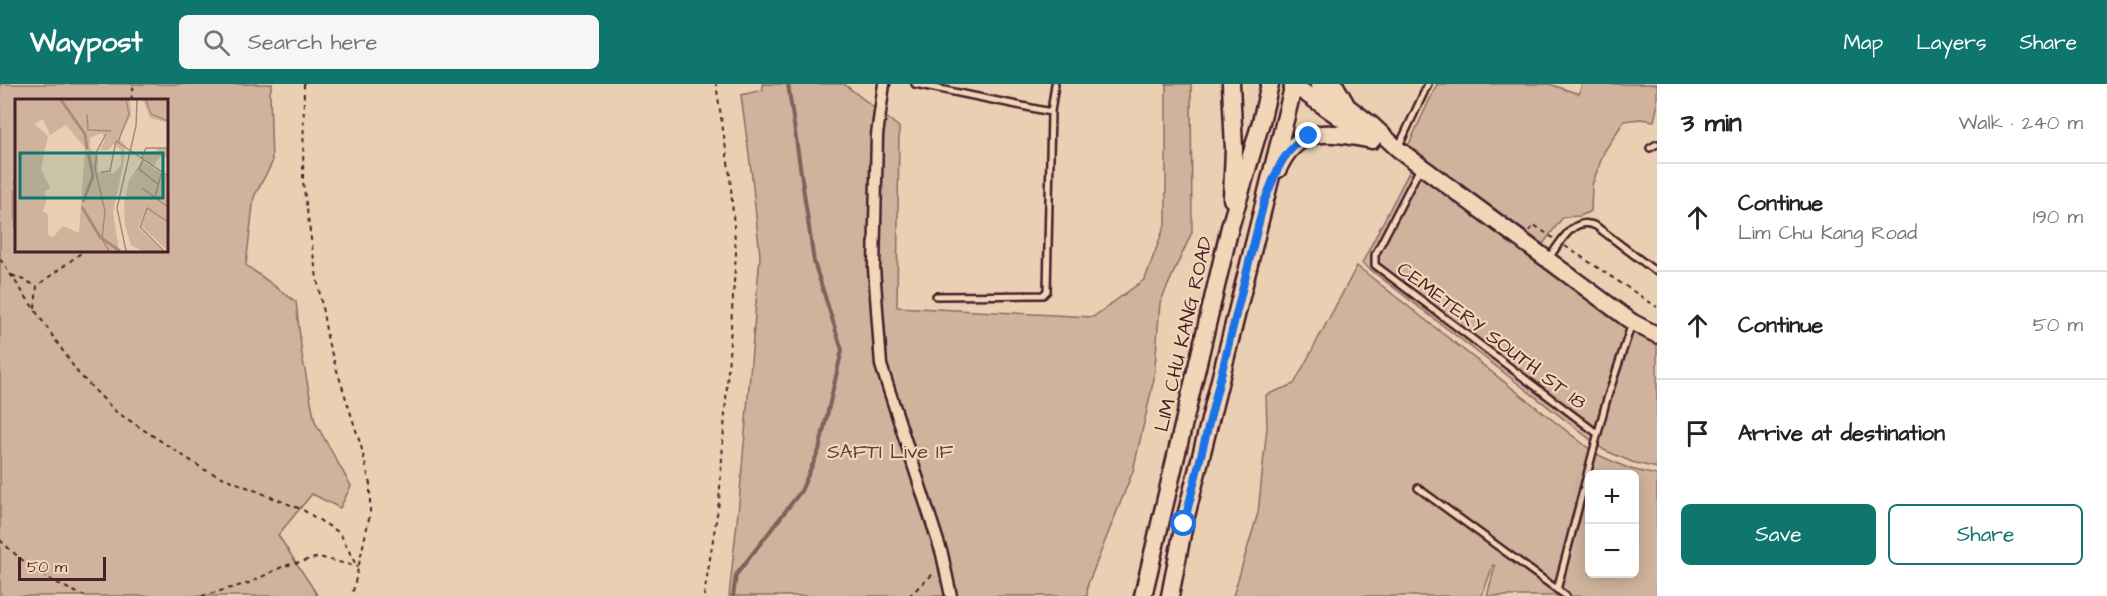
<!DOCTYPE html>
<meta charset="utf-8">
<style>
body{margin:0;font-family:"Architects Daughter",sans-serif;background:#f6f6f6;color:#222}
.controls{position:absolute;right:18px;bottom:18px;display:grid;overflow:hidden;border-radius:9px;box-shadow:0 3px 15px #0003}
.controls button{width:54px;height:54px;display:grid;place-items:center;padding:0;border:0;border-bottom:2px solid #e0e0e0;background:#fff;color:#222;font:30px sans-serif}
.scale{position:absolute;left:18px;bottom:15px;width:88px;box-sizing:border-box;padding-left:6px;border:3px solid #4a1f2b;border-top:0;font-size:16px;line-height:21px;white-space:nowrap;color:#4a1f2b;-webkit-text-stroke:4px #f1d7b8;paint-order:stroke}
.stop{position:absolute;width:18px;height:18px;margin:-14px;border:4px solid #1a73e8;border-radius:50%;background:#fff}
.stop.end{background:#1a73e8;border-color:#fff;box-shadow:0 2px 6px #0008}
.list{margin:0;padding:0;list-style:none}
h2{display:flex;justify-content:space-between;align-items:center;height:78px;margin:0;padding:0 24px;font-size:26px}
h2 small{font-size:20px;font-weight:400;color:#767676}
.list li{display:grid;grid-template-columns:39px 1fr auto;gap:18px;align-items:center;box-sizing:border-box;height:108px;padding:0 24px;border-top:2px solid #e0e0e0}
.list b{display:block;font-size:22px;white-space:nowrap}
.list p{margin:0;font-size:20px;white-space:nowrap;color:#767676}
.list em{font-size:20px;font-style:normal;color:#767676}
.actions{display:flex;gap:12px;padding:18px 24px}
.actions a{flex:1;padding:14px 0;border:2px solid #0f766e;border-radius:9px;text-align:center;font-size:21px;color:#0f766e}
.actions .main{background:#0f766e;color:#fff}
.icon{flex:none;width:33px;height:33px;fill:none;stroke:currentColor;stroke-width:2;stroke-linecap:round;stroke-linejoin:round}
.map{position:relative;flex:none;width:1657px;height:512px;overflow:hidden}
header{display:flex;align-items:center;gap:36px;box-sizing:border-box;height:84px;padding:0 30px;background:#0f766e;color:#fff}
header strong{font-size:28px}
nav{display:flex;gap:33px;margin-inline-start:auto;font-size:21px}
.search{width:420px;height:54px;background:#f6f6f6;display:flex;align-items:center;gap:15px;box-sizing:border-box;padding:0 21px;border-radius:9px;color:#767676;font-size:22px}
main{display:flex}
aside{flex:1;background:#fff}
.map>svg:first-child{display:block}
.green{fill:#d0b39c;stroke:#8d6964;stroke-width:1.5;fill-rule:evenodd}
.lines{fill:none;stroke-linecap:round;stroke-linejoin:round}
.stream{stroke:#845f5c;stroke-width:4}
.lane-casing{stroke:#4a1f2b;stroke-width:10}
.street-casing{stroke:#4a1f2b;stroke-width:15}
.secondary-casing{stroke:#4a1f2b;stroke-width:20}
.primary-casing{stroke:#4a1f2b;stroke-width:21}
.path{stroke:#4a1f2b;stroke-width:2;stroke-dasharray:4.5 4.5;stroke-linecap:butt}
.lane{stroke:#f1d7b8;stroke-width:5}
.street{stroke:#f1d7b8;stroke-width:10}
.secondary{stroke:#f1d7b8;stroke-width:15}
.primary{stroke:#f1d7b8;stroke-width:16}
.route{stroke:#1a73e8;stroke-width:8}
.labels{text-anchor:middle;stroke-width:4.5;stroke-linejoin:round;paint-order:stroke}
.street-label{font-size:20px;fill:#4a1f2b;stroke:#f1d7b8}
.park-label{font-size:20px;fill:#653d42;stroke:#f1d7b8}
.inset-river{fill:none;stroke:#ab8a7d;stroke-width:3}
.inset-road{fill:none;stroke:#aa897c;stroke-width:1.5}
.view{fill:#0f766e;fill-opacity:0.15;stroke:#0f766e;stroke-width:3}
.inset-edge{fill:none;stroke:#4a1f2b;stroke-width:3}
</style>
<header>
<strong>Waypost</strong>
<div class="search"><svg class="icon" aria-label="search" viewBox="0 0 24 24"><circle cx="10" cy="10" r="6"/><path d="M15 15l6 6"/></svg>Search here</div>
<nav><a>Map</a><a>Layers</a><a>Share</a></nav>
</header>
<main>
<div class="map">
<svg width="1657" height="512" viewBox="0 0 1657 512">
<rect width="100%" height="100%" fill="#ead0b2"/>
<filter id="ink" filterUnits="userSpaceOnUse"><feTurbulence type="fractalNoise" baseFrequency=".0167" numOctaves="2"/><feDisplacementMap in="SourceGraphic" scale="12" xChannelSelector="R" yChannelSelector="G"/><feConvolveMatrix kernelMatrix="1 2 1 2 8 2 1 2 1" color-interpolation-filters="sRGB"/></filter>
<g filter="url(#ink)">
<!-- green -->
<path class="green" d="M0 0H272L270 9 272 79 254 113 246 181 296 218 302 271 315 338 351 402 340 424 312 410 278 451 318 512H0ZM16 16H166V166H16Z
M762 0H844L899 43 897 223 1093 233 1145 195 1166 138V0H1191L1192 148 1160 219 1154 295 1133 387 1088 500 1087 512H729L739 419 760 172 752 93 741 11 763 6Z
M1437 0H1549L1579 10 1582 0H1657V24L1654 37 1640 35 1624 37 1604 68 1592 101 1591 127 1580 132 1563 133 1543 160 1408 62Z
M1411 84 1640 248 1657 258V384L1632 378 1604 366 1362 179Z
M1357 182 1596 370 1630 385 1657 391V512H1487L1495 482 1493 481 1482 512H1233L1258 429 1267 343 1266 311 1294 300ZM1590 390H1634V490H1590Z"/>
<g class="lines">
<!-- stream -->
<path class="stream" d="M733 512 736 491 801 407 819 366 842 266 814 178 788 0"/>
<!-- lane casing -->
<g class="lane-casing">
<path id="lane" d="M915 0 1051 28
M1398 64 1428 0
M1650 64 1657 60
M1420 84 1375 171V181L1598 350
M1549 174C1561 158 1573 131 1596 142L1651 184 1657 187
M936 212 1043 211 1047 207 1051 28 1055 0
M1418 404 1566 512
M1557 506 1606 318 1632 239"/>
</g>
<!-- street casing -->
<g class="street-casing">
<path id="street" d="M884 0 877 51 874 184 881 281 942 470 951 512"/>
</g>
<!-- secondary casing -->
<g class="secondary-casing">
<path id="secondary" d="M1292 0 1372 56
M1318 0 1372 41 1398 65 1632 238 1657 251"/>
</g>
<!-- primary casing -->
<g class="primary-casing">
<path id="primary" d="M1231 0 1234 65 1232 115
M1334 0 1345 19
M1278 85C1297 40 1332 48 1372 56
M1143 512 1230 143 1261 38 1270 0
M1170 512 1184 440 1294 0"/>
</g>
<!-- path -->
<path class="path" d="M304 0 303 98 314 176 328 258 361 362 370 400V430L352 512
M131 16 134 0
M1529 147 1534 141 1553 154
M1565 162 1657 223
M0 175 78 289 115 327 205 386 303 426 340 449 357 483
M12 191 37 202
M35 224 37 202 85 166
M0 456C28 483 48 497 85 512
M202 512 249 499 284 482 319 473 358 483
M704 512 719 418 736 169 730 91 716 0
M909 512 935 488"/>
<!-- lane -->
<use href="#lane" class="lane"/>
<!-- street -->
<use href="#street" class="street"/>
<!-- secondary -->
<use href="#secondary" class="secondary"/>
<!-- primary -->
<use href="#primary" class="primary"/>
</g>
</g>
<g class="lines" filter="url(#ink)">
<!-- route -->
<path class="route" d="M1184 440 1264 118C1276 91 1280 67 1309 52"/>
</g>
<g class="labels">
<!-- street labels -->
<g class="street-label">
<text transform="translate(1183 250) rotate(-77)" y="7">LIM CHU KANG ROAD</text>
<text transform="translate(1492 251) rotate(37)" y="7">CEMETERY SOUTH ST 18</text>
</g>
<!-- park labels -->
<g class="park-label">
<text x="890" y="374">SAFTI Live IF</text>
</g>
</g>
<!-- overview -->
<g transform="translate(15 15)">
<rect width="153" height="153" fill="#ead0b2"/>
<path d="M0 1H115L116 17 104 39 110 46 108 67 98 113 104 152H0ZM28 20 35 36 51 26 70 49 64 134 48 127 38 138 33 136V115L28 112 32 99 29 93 35 89 26 70 33 37 19 25ZM87 34 90 40 85 51H93L99 45 106 51V66L99 74 83 73V58L75 49V39ZM128 1H153V24L135 19ZM142 49H153V59L145 58 138 68 127 60 129 54 141 55ZM127 62 153 78V152L126 127 131 107 123 129 148 152H127L116 146 110 127 109 105 114 81Z" fill="#d0b39c" fill-rule="evenodd"/>
<path class="inset-river" d="M46 1 70 35 72 50M68 103 78 77 73 53M67 108 85 138 105 152"/>
<path class="inset-road" d="M131 1 136 15 153 22M72 15 73 31 96 32M91 35 82 52 80 70 90 112 87 140 94 152M101 42 153 77M103 43 114 15 111 1M126 60 131 49H153M128 61 124 70 143 85M86 73 95 72 101 42M127 89 153 108M140 98 146 75M111 152 102 109 121 27 122 1M149 152 125 128 132 109 153 123"/>
<path class="view" d="M5 54H148V99H5Z"/>
<rect width="153" height="153" class="inset-edge"/>
</g>
</svg>
<div class="controls">
<button>+</button>
<button>−</button>
</div>
<div class="scale">50 m</div>
<div class="stop" style="left:1184px;top:440px"></div>
<div class="stop end" style="left:1309px;top:52px"></div>
</div>
<aside>
<h2>3 min<small>Walk · 240 m</small></h2>
<ul class="list">
<li><svg class="icon" aria-label="ahead" viewBox="0 0 24 24"><path d="M12 20V5M6 11l6-6 6 6"/></svg><div><b>Continue</b><p>Lim Chu Kang Road</p></div><em>190 m</em></li>
<li><svg class="icon" aria-label="ahead" viewBox="0 0 24 24"><path d="M12 20V5M6 11l6-6 6 6"/></svg><div><b>Continue</b></div><em>50 m</em></li>
<li><svg class="icon" aria-label="arrive" viewBox="0 0 24 24"><path d="M6 21V4h12l-3 4 3 4H6"/></svg><div><b>Arrive at destination</b></div></li>
</ul>
<div class="actions"><a class="main">Save</a><a>Share</a></div>
</aside>
</main>
